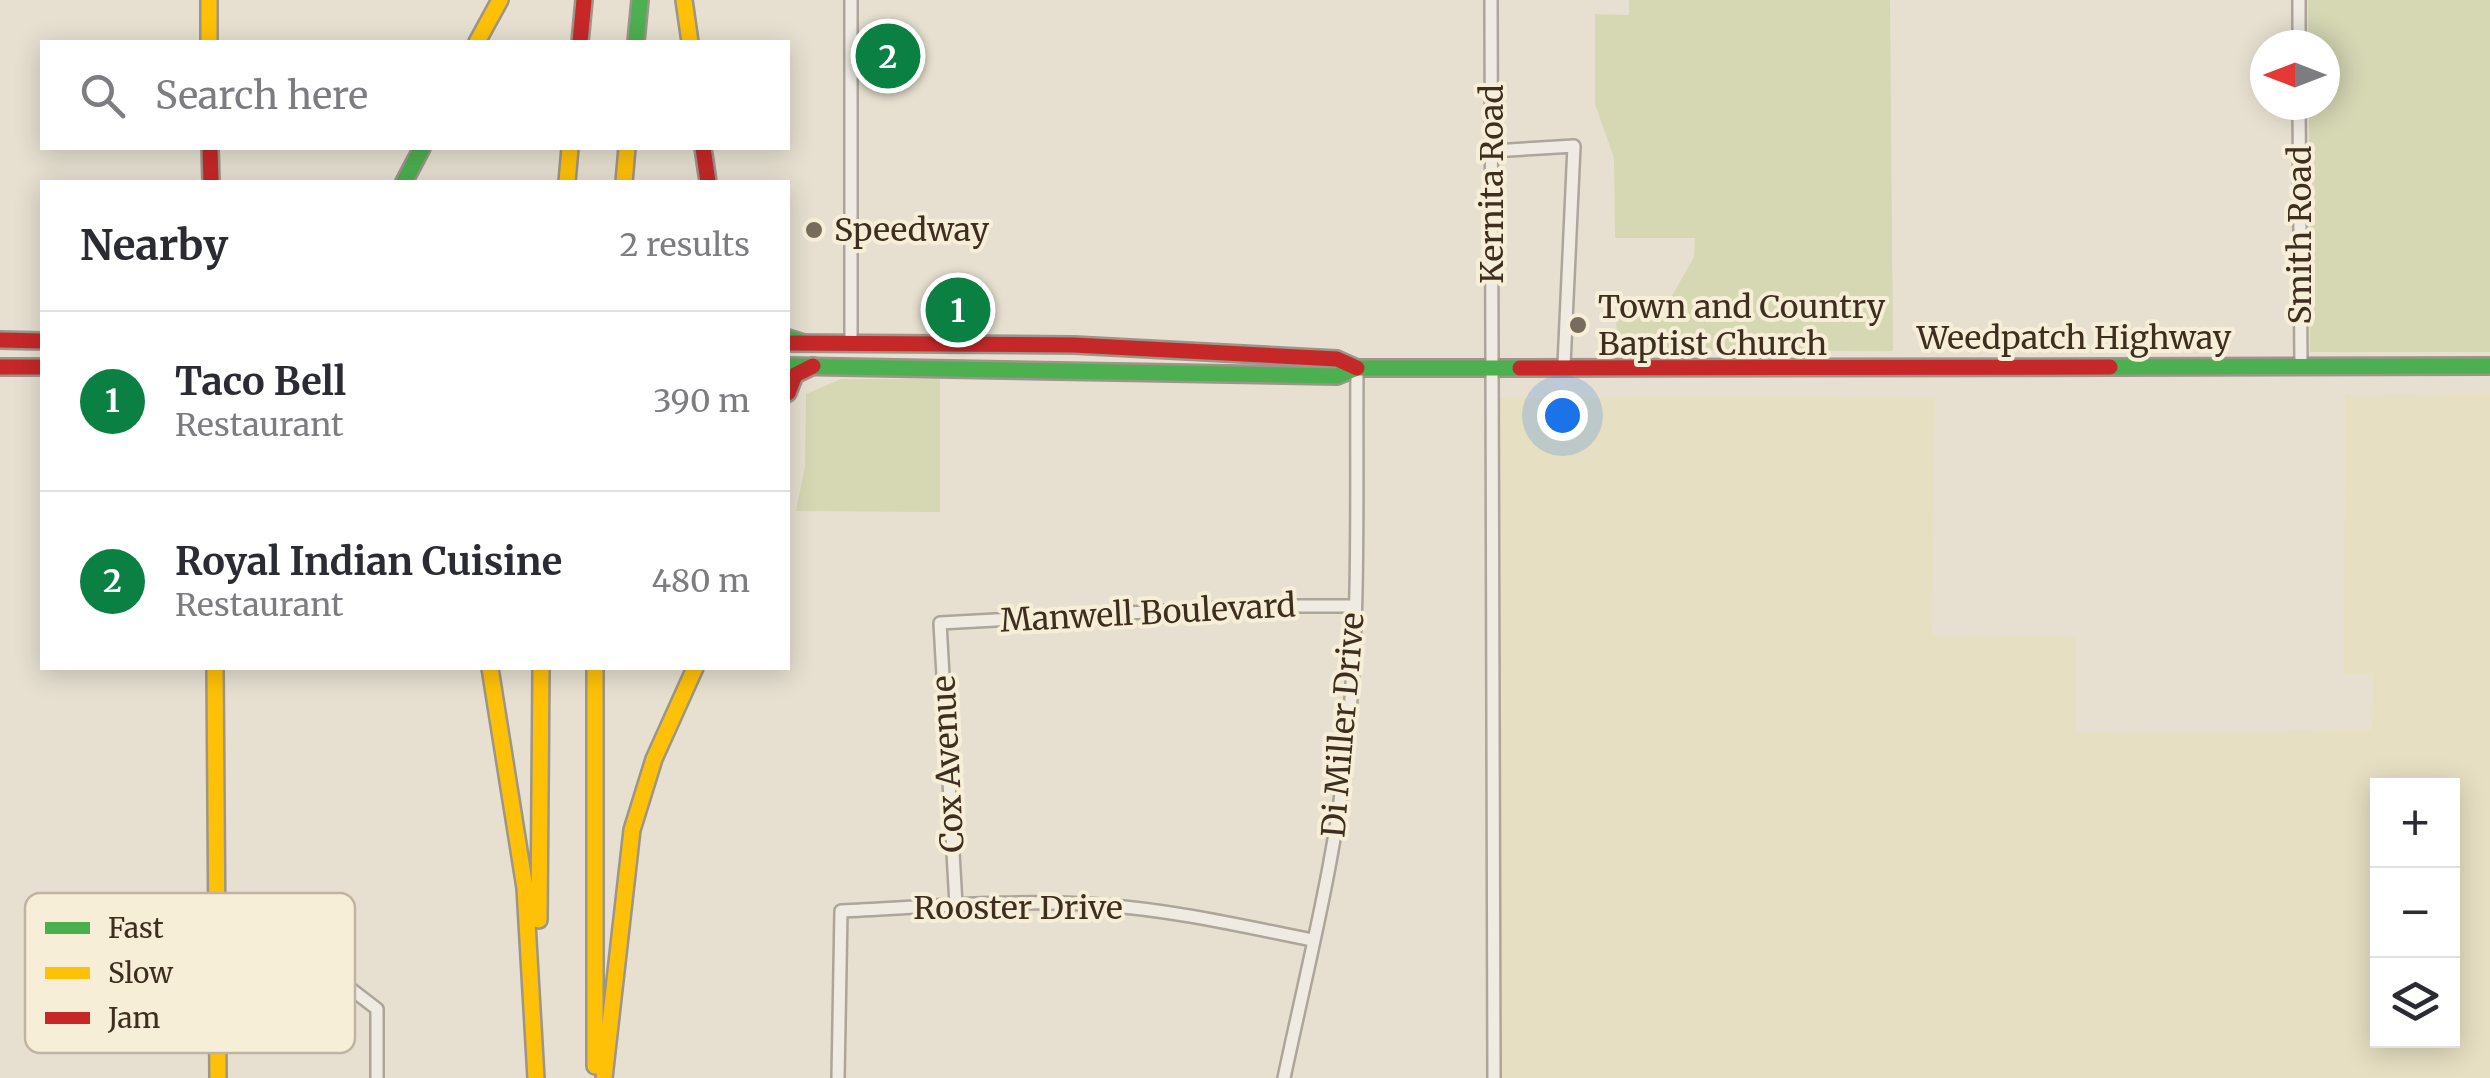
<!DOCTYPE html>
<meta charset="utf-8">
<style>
body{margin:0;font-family:Merriweather,serif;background:#f7f7f7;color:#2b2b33}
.controls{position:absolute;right:30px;bottom:30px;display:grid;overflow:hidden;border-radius:0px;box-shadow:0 5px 25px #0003}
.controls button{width:90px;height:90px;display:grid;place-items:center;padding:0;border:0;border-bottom:2px solid #e1e1e2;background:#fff;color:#2b2b33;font:50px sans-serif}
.compass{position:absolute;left:2250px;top:30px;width:90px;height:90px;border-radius:50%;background:#fff;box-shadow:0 5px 25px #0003;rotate:270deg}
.you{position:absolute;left:1562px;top:415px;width:35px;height:35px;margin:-25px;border:8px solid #fff;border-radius:50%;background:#1a73e8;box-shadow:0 0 0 15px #1a73e833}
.badge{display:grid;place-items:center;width:65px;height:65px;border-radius:50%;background:#0b8043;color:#fff;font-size:32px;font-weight:700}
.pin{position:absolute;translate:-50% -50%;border:5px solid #fff;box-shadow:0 2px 10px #0006}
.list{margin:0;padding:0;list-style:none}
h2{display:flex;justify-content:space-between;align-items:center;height:130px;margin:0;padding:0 40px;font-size:42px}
h2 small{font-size:32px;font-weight:400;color:#7c7c81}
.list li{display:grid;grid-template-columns:65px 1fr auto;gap:30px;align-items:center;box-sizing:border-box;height:180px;padding:0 40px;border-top:2px solid #e1e1e2}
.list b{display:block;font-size:38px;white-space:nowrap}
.list p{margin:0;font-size:32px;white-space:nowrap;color:#7c7c81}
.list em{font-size:32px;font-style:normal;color:#7c7c81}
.icon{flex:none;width:55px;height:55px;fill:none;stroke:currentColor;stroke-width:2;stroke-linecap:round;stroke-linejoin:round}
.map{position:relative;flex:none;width:2490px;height:1078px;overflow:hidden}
.search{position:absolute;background:#fff;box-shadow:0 5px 25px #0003;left:40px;top:40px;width:750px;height:110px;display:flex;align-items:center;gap:25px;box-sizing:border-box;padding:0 35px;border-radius:0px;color:#7c7c81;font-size:38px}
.panel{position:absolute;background:#fff;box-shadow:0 5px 25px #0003;left:40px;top:180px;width:750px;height:490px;border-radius:0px}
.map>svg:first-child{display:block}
.farmland{fill:#e6dfc2;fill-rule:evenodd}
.green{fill:#d6d7b3}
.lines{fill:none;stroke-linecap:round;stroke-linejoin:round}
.street-casing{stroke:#ada599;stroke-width:16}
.fast-casing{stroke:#9c958a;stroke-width:20}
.slow-casing{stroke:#9c958a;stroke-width:20}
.jam-casing{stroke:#9c958a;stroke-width:20}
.street{stroke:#efebe3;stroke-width:11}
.fast{stroke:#4caf50;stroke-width:15}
.slow{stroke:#ffc107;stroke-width:15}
.jam{stroke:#c62828;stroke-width:15}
.poi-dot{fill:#786c5e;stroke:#f7eed8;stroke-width:4}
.labels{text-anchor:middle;stroke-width:8;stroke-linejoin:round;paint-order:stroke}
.street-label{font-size:32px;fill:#3d2e20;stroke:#f7eed8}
.poi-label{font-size:32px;fill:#3d2e20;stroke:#f7eed8;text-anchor:start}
.key{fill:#f7eed8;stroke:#bfb4a1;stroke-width:2.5}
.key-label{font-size:28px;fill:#3d2e20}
</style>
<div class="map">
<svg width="2490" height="1078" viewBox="0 0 2490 1078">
<rect width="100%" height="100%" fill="#e7e0d1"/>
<!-- farmland -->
<path class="farmland" d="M2490 394V1078H1497L1495 398H1935L1932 636 2076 637V733L2372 730 2373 673H2344L2345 395ZM2378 786H2452V1040H2378Z"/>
<!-- green -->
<path class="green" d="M1629 0H1890L1893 351 1617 350 1616 309 1668 303 1694 257 1695 238H1615L1614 158 1595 104V14L1629 15Z
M2308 0H2490V352H2310L2309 105H2325V45H2308Z
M841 379H940V512L796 511 805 466 806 394Z"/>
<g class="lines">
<!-- street casing -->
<g class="street-casing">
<path id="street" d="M851 0V343
M1491 0 1494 1078
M2299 0V45
M2299 105 2301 366
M1492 151 1574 146 1564 365
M956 905 940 623 1258 606H1355
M217 993 351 989 377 1009V1078
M838 1078 841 911C927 907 1014 899 1101 905 1173 910 1242 926 1312 940
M1284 1078C1308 964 1338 850 1348 733 1360 612 1356 489 1357 368"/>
</g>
<!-- fast casing -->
<g class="fast-casing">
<path id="fast" d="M636 42 640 0
M404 182 422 148
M788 338 804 343
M788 366 1337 376 1357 368H1520
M2110 367 2490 366"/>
</g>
<!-- slow casing -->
<g class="slow-casing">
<path id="slow" d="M209 0V42
M684 0 690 42
M477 42 500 0
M567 182 570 148
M624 182 627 148
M215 668 218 1078
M490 668 525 888 536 1078
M595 668V1066
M539 920 541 668
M604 1078 632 830 654 759 695 668"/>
</g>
<!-- jam casing -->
<g class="jam-casing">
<path id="jam" d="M580 42 584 0
M210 148 211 182
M703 148 708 182
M0 340 42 341
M790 343 1074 345 1337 359 1357 368
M0 367H42
M1520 368 2110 367
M788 393 795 375 813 366"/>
</g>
<!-- street -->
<use href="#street" class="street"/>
<!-- fast -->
<use href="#fast" class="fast"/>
<!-- slow -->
<use href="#slow" class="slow"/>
<!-- jam -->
<use href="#jam" class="jam"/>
</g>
<!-- markers -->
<g class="poi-dot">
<circle cx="814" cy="230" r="10"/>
<circle cx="1578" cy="325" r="10"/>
</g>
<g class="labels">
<!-- street labels -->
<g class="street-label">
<text transform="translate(1492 184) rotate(-90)" y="11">Kernita Road</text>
<text transform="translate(2300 235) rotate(-90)" y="11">Smith Road</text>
<text x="2074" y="349">Weedpatch Highway</text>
<text transform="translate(1148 613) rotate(-3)" y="11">Manwell Boulevard</text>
<text transform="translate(1343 725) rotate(-85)" y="11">Di Miller Drive</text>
<text transform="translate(948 764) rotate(-93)" y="11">Cox Avenue</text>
<text x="1018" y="919">Rooster Drive</text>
</g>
<!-- poi labels -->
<g class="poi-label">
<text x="834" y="241">Speedway</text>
<text x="1598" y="318">Town and Country<tspan x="1598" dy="37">Baptist Church</tspan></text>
</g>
</g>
<!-- legend -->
<rect x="25" y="893" width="330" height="160" rx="15" class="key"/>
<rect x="45" y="922" width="45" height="12" fill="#4caf50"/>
<rect x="45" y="967" width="45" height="12" fill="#ffc107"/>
<rect x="45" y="1012" width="45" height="12" fill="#c62828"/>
<g class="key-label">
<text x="108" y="938">Fast</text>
<text x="108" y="983">Slow</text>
<text x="108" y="1028">Jam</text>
</g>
</svg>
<div class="controls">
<button>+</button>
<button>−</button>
<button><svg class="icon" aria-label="layers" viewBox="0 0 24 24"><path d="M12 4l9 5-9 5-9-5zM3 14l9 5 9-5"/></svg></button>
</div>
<svg class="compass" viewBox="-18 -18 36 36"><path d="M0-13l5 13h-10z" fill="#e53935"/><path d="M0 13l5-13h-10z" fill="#7c7c81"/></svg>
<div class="you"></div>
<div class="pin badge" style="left:958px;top:310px">1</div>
<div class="pin badge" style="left:888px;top:56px">2</div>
<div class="search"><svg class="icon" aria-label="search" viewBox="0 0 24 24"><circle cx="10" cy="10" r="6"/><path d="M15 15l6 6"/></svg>Search here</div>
<section class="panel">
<h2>Nearby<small>2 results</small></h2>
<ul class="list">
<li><span class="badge">1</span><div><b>Taco Bell</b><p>Restaurant</p></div><em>390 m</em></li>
<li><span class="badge">2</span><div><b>Royal Indian Cuisine</b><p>Restaurant</p></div><em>480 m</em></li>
</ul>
</section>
</div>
